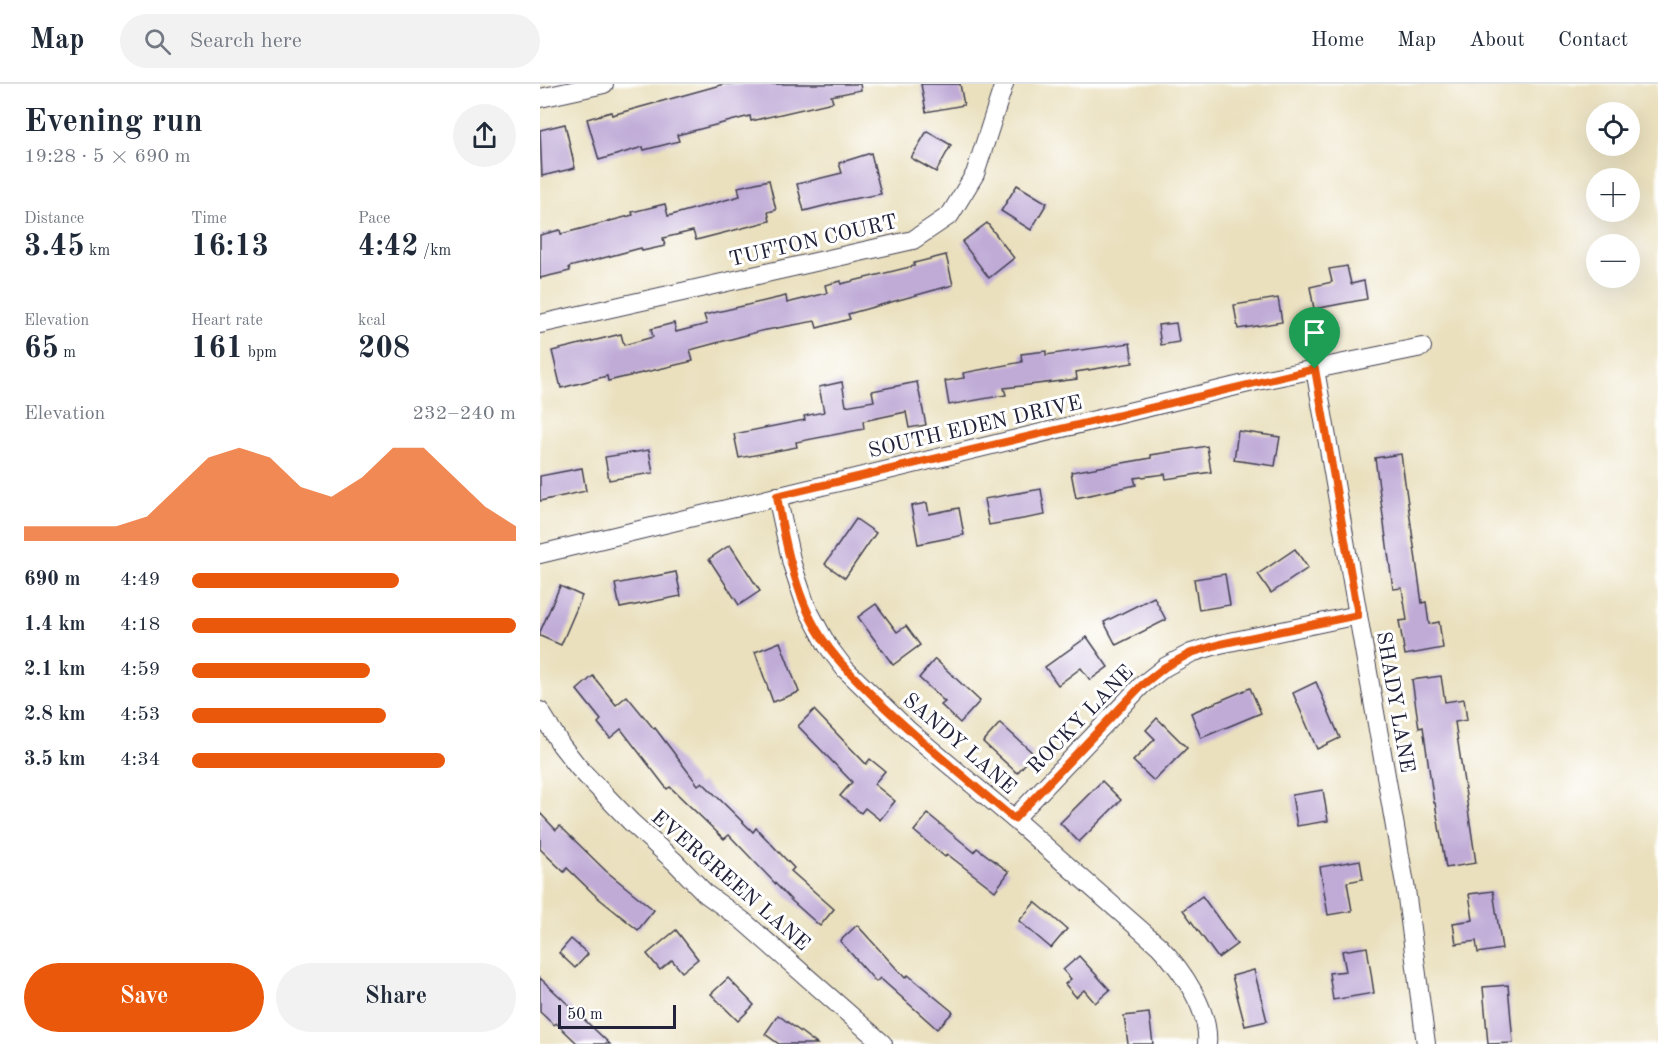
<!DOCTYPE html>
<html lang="en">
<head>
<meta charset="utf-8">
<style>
	:root { --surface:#fff; --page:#f2f2f3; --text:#1f2937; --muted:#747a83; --line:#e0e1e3; --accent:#ea580c }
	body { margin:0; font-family:"Old Standard TT",serif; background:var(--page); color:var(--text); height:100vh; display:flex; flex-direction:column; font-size:22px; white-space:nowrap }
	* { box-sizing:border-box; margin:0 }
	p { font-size:20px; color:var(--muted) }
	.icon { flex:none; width:33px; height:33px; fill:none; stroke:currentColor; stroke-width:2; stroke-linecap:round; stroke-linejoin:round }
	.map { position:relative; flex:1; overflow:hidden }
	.drawer { display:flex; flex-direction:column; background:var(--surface); width:540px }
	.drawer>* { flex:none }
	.fabs { position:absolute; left:1046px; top:18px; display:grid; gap:12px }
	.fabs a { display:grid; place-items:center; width:54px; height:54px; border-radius:50%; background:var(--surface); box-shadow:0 6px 24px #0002; font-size:30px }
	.scale { position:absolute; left:18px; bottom:15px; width:118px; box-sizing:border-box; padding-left:6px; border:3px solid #22223b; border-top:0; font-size:16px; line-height:21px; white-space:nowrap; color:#22223b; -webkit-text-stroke:4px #fff; paint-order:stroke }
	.pin { position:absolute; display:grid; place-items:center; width:51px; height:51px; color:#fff; margin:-62px -26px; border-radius:50% 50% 50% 0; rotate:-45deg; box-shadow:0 0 6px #0007 }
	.pin .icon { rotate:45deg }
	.round { display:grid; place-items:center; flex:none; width:63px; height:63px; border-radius:32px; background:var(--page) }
	.overview { display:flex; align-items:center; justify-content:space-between; height:102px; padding:0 24px }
	h1 { font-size:33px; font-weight:800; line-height:45px }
	.stats { display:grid; grid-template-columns:repeat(3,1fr); gap:9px; height:102px; padding:6px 24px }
	.stats div { display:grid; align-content:center }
	.stats b { font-size:30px; font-weight:800 }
	.stats small { font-size:16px; font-weight:400 }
	.stats p { font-size:16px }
	.chart { height:168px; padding:12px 24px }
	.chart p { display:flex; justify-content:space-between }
	.chart svg { width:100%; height:108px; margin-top:6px; fill:var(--accent); opacity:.7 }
	.primary-button { display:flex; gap:12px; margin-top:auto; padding:12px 24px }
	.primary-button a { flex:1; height:69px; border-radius:36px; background:var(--accent); color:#fff; font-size:24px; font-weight:800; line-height:69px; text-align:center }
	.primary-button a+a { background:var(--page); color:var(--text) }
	ul { padding:0 24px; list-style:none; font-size:20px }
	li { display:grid; grid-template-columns:96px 72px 1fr; align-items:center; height:45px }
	li i { height:15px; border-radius:8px; background:var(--accent) }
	header { display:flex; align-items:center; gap:36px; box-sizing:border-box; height:84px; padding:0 30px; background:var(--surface); border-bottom:2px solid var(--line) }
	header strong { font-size:28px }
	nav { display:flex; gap:33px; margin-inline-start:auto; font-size:21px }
	.search { width:420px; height:54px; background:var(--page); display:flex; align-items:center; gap:15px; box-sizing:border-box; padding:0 21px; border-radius:33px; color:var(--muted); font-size:22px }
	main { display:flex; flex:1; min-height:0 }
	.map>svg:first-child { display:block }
	.building { fill:#c0abd7 }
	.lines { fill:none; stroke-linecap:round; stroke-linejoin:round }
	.minor-casing { stroke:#403e4f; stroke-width:20 }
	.minor { stroke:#fff; stroke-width:18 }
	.route-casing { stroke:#fff; stroke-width:12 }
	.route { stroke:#ea580c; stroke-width:8 }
	.labels { text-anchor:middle; stroke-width:6; stroke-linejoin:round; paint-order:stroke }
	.street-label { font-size:21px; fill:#22223b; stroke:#fff }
</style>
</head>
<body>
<header>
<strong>Map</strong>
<div class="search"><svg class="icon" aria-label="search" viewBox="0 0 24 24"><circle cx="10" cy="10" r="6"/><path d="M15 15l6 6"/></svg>Search here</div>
<nav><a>Home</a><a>Map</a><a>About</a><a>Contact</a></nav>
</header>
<main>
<section class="drawer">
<div class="overview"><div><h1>Evening run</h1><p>19:28 · 5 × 690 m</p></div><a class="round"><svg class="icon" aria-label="share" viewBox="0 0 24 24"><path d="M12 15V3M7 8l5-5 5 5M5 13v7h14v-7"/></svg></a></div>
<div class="stats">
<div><p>Distance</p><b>3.45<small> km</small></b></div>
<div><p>Time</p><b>16:13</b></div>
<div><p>Pace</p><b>4:42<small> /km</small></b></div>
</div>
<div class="stats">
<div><p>Elevation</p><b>65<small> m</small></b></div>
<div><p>Heart rate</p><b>161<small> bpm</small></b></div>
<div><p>kcal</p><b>208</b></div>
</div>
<div class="chart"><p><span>Elevation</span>232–240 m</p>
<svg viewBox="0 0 160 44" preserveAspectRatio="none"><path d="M0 44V38L10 38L20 38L30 38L40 34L50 22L60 10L70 6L80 10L90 22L100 26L110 18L120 6L130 6L140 18L150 30L160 38V44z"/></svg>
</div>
<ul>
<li><b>690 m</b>4:49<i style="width:64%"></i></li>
<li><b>1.4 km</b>4:18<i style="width:100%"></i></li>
<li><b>2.1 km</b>4:59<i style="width:55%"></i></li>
<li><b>2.8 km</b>4:53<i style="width:60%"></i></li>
<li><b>3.5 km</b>4:34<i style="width:78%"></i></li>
</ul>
<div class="primary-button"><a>Save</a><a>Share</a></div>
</section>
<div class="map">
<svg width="1118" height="960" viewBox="0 0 1118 960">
	<rect width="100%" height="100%" fill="#fff"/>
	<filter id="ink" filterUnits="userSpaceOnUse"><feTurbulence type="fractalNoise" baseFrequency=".0167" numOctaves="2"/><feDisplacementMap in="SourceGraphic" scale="12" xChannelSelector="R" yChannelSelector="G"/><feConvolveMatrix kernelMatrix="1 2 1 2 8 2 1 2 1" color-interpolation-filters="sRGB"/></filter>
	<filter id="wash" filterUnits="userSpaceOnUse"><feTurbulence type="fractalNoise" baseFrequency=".008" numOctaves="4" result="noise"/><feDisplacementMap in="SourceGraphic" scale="24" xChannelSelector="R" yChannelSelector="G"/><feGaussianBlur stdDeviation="1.35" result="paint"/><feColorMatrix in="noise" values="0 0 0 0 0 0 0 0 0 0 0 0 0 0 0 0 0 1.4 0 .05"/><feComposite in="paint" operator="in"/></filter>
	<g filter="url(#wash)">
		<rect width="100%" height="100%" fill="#eae0be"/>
		<g id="blocks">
			<g class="building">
				<path d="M184 0H320L321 6 291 12 293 18 211 37 210 32 137 51 139 57 104 66 103 63 59 76 47 35 71 28 72 31Z"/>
				<path d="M381 0H420L424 21 386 28Z"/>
				<path d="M25 40 35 84 2 92 0 46Z"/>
				<path d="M387 47 411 61 396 88 371 74Z"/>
				<path d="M331 69 341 110 307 116 264 127 257 100 302 89 299 79Z"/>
				<path d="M229 96 236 126 228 128 230 137 156 156 153 147 123 154 125 162 102 167 101 164 29 183 30 187 0 194V151L20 146 21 150 93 131 92 128 125 120 128 132 200 112 198 103Z"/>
				<path d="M477 101 507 119 491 146 461 127Z"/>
				<path d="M447 139 474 174 449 194 422 158Z"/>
				<path d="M406 171 413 201 308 230 310 235 277 244 275 237 221 247 150 266 153 277 68 297 67 292 21 304 12 267 81 250 84 261 113 253 111 245 134 239 136 248 167 240 164 231 246 212 247 219 287 209 285 201 301 197V200L374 182V179Z"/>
				<path d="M807 182 811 200 824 197 827 215 774 225 770 203 792 198 789 185Z"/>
				<path d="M738 214 742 238 698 245 694 221Z"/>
				<path d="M636 239 639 258 621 261 618 241Z"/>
				<path d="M590 259 593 279 536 288 537 295 464 304 466 311 409 321 405 297 424 294 423 289 482 278 481 270 506 267V271Z"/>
				<path d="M302 298 306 322 334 317 332 307 377 298 386 341 369 344 366 328 323 337 324 345 256 358 257 363 199 374 194 350 265 336 264 332 284 328 279 303Z"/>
				<path d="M698 347 740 353 735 382 694 376Z"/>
				<path d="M667 362 671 388 626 395 625 390 594 394 596 401 536 414 531 388 611 374V371Z"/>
				<path d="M109 366 113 389 69 396 65 373Z"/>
				<path d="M861 370 882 519 886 518 889 540 899 538 903 564 865 571 859 537 867 536 862 504 853 505 835 374Z"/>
				<path d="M42 384 46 407 0 417V392Z"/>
				<path d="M501 405 505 431 449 441 444 415Z"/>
				<path d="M387 419 389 430 419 424 424 451 378 460 371 422Z"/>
				<path d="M316 435 336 449 305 494 285 480Z"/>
				<path d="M190 461 220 507 199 521 169 475Z"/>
				<path d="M755 465 768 484 731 509 718 490Z"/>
				<path d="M136 488 141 512 80 524 75 500Z"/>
				<path d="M685 490 690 521 659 526 654 495Z"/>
				<path d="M20 502 42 512 21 561 0 552V548Z"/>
				<path d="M614 513 626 536 576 561 564 538Z"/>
				<path d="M336 520 357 548 366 542 380 561 353 581 318 533Z"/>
				<path d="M547 553 568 583 550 596 541 584 518 601 505 583Z"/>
				<path d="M240 558 259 608 233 618 215 568Z"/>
				<path d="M395 575 440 617 420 639 401 621 405 618 379 594Z"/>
				<path d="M53 592 76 621 87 612 114 645 115 644 158 701 162 698 213 748 216 744 254 784 251 787 294 825 280 842 252 817 189 751 184 755 130 703 127 705 81 645 70 654 58 639 61 636 37 606Z"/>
				<path d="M901 592 905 618 924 615 927 636 915 638 936 779 906 784 895 719H894L883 643 879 644 872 596Z"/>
				<path d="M776 598 800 654 777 665 753 609Z"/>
				<path d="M710 604 721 629 661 654 651 629Z"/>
				<path d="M274 626 326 680 330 675 345 687 334 700 355 717 340 736 325 724 321 729 300 712 312 698 258 642Z"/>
				<path d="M617 634 647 664 614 697 593 677 615 655 606 646Z"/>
				<path d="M460 639 494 670 477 689 443 658Z"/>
				<path d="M562 697 581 716 539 758 520 739Z"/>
				<path d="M783 706 788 737 757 742 752 711Z"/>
				<path d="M0 729 16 746 20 742 66 787 114 826 98 846 57 813 27 784 24 788 0 765Z"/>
				<path d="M388 730 434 768 437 764 469 788 455 807 407 770 405 773 374 747Z"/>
				<path d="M820 776 823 795 807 798 812 827 788 831 780 783Z"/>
				<path d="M953 807 962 865 938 869 936 857 916 860 913 839 933 836 929 810Z"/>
				<path d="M662 812 697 860 678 874 643 826Z"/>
				<path d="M495 818 527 845 511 864 479 837Z"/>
				<path d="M317 841 365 894 368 891 413 928 397 945 340 894 336 898 300 857Z"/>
				<path d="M136 846 158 875 142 888 132 876 120 886 107 870Z"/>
				<path d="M31 855 48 870 35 884 19 869Z"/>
				<path d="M827 863 834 909 793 916 789 889 806 887 802 867Z"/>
				<path d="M539 872 570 906 555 919 544 906 536 913 525 900 531 895 523 886Z"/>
				<path d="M714 886 727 937 705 942 692 892Z"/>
				<path d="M0 894 51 942 70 960H38L16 939 14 941 0 928Z"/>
				<path d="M188 894 214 921 198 937 171 910Z"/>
				<path d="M968 901 973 959 948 960 943 903Z"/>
				<path d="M609 929 613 960H588L584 932Z"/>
				<path d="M238 931 277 960H239L225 950Z"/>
			</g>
		</g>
	</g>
	<g filter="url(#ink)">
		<use href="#blocks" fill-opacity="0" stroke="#403e4f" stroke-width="1.5"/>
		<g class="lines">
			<defs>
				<g id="minor">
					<path d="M0 14 64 0"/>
					<path d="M0 240 373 156 410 131 435 90 464 0"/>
					<path d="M775 285 866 806 886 960"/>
					<path d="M237 412 252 480 266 522 287 561 305 585 369 647 474 735 619 862C642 886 670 926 667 960"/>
					<path d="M0 470 717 297 882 263"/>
					<path d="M0 627 21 661 39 684 91 738 135 778 166 810 202 836 343 960"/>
					<path d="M474 735 601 602 625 583 651 569 680 560 818 531"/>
				</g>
			</defs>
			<use href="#minor" class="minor-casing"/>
			<use href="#minor" class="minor"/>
		</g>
	</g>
	<g class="lines" filter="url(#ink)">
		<defs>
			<path id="route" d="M775 285 818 531 680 560 651 569 625 583 601 602 474 735C429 697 383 660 340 619 314 593 288 569 271 535 253 498 244 453 237 412Z"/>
		</defs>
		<use href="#route" class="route-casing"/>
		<use href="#route" class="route"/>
	</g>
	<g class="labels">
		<g class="street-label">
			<text transform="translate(273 156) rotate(-13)" y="7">TUFTON COURT</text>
			<text transform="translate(435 342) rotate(-13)" y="7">SOUTH EDEN DRIVE</text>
			<text transform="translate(856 618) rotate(80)" y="7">SHADY LANE</text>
			<text transform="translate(540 635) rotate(-46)" y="7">ROCKY LANE</text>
			<text transform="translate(420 659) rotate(41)" y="7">SANDY LANE</text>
			<text transform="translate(191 796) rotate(41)" y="7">EVERGREEN LANE</text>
		</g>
	</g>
</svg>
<div class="fabs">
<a><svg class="icon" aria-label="locate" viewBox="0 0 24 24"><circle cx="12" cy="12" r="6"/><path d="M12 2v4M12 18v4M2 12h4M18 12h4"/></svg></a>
<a>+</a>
<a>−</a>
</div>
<div class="scale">50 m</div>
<div class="pin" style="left:775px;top:285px;background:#1e9e55"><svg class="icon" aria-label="arrive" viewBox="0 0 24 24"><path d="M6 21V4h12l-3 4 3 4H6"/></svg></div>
</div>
</main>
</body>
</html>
